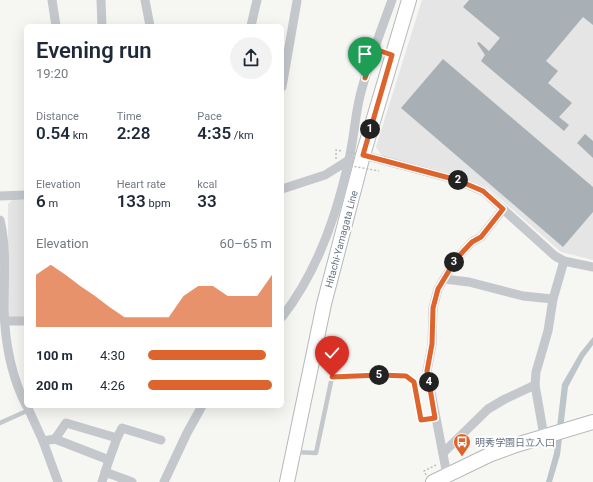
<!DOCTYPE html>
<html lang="en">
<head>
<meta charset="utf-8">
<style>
	:root { --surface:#fff; --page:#f2f2f3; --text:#1f2937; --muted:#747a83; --accent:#dd642c }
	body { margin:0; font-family:Roboto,"Noto Sans JP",sans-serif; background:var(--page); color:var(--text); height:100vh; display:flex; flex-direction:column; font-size:15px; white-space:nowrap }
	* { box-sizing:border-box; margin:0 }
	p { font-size:13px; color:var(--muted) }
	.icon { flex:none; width:22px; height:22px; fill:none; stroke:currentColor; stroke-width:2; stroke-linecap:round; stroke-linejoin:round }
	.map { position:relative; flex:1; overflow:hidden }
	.side { position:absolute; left:24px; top:24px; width:260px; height:384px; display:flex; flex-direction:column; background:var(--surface); border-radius:6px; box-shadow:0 4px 16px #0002 }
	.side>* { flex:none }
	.pin { position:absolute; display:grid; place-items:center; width:34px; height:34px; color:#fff; margin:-41px -17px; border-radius:50% 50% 50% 0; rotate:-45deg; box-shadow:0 0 4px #0007 }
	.pin .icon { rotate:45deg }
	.km { position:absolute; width:20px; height:20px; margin:-10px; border-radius:50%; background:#222; color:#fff; font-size:11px; line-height:20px; text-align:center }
	.round { display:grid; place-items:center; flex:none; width:42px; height:42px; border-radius:21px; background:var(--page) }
	.overview { display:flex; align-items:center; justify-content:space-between; height:68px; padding:0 12px }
	h1 { font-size:22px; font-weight:600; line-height:30px }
	.figures { display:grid; grid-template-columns:repeat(3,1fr); gap:6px; height:68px; padding:4px 12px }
	.figures div { display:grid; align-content:center }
	.figures b { font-size:17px; font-weight:600 }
	.figures small { font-size:11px; font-weight:400 }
	.figures p { font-size:11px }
	.chart { height:112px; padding:8px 12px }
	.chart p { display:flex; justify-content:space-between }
	.chart svg { width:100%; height:72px; margin-top:4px; fill:var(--accent); opacity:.7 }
	ul { padding:0 12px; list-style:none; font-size:13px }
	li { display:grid; grid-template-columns:64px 48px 1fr; align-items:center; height:30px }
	li i { height:10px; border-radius:5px; background:var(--accent) }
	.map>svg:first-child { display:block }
	.built { fill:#e4e5e4 }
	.water { fill:#bbc5ca }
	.building { fill:#a9b0b5 }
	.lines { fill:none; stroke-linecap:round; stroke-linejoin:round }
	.primary-casing { stroke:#b5b9bd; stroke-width:16 }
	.trunk-casing { stroke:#b5b8bb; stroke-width:16 }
	.path { stroke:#bcbec0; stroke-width:1.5; stroke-dasharray:2 2; stroke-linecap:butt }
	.service { stroke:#c4c7cb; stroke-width:4.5 }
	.minor { stroke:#c4c7cb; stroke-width:9 }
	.primary { stroke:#fff; stroke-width:14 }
	.trunk { stroke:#fff; stroke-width:14 }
	.path-bridge { stroke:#bcbec0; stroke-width:1.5; stroke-dasharray:2 2; stroke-linecap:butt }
	.route-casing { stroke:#fff; stroke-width:8 }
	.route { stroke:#dd642c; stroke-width:5 }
	.labels { text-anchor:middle; stroke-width:4; stroke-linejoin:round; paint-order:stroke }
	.street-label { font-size:10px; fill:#667483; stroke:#fff }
	.poi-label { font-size:10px; fill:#667483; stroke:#fff; text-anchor:start }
</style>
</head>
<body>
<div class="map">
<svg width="593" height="482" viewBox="0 0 593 482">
	<rect width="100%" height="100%" fill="#f6f6f3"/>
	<g class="built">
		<path d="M422 0H593V260L561 252 487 187 455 174 382 156 376 147Z"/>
		<path d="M12 200H26V319L8 317V204Z"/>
	</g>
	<path class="water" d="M593 337V345L584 357 568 387 560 455 552 482H546L554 453 562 384 580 353Z"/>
	<g class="building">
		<path d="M469 0H593V25L583 17 546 61 558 71 548 83 572 103 559 117 569 125 564 131 481 61 485 55 477 43 479 42 489 51 500 38 463 7Z"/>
		<path d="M443 59 593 187V212L563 247 401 108Z"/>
		<path d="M585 134 593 141V158L577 143Z"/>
	</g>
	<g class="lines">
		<defs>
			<path id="primary" d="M287 482 324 304 363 155 409 0"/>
			<path id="trunk" d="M433 482 489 455 516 445 593 422"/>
		</defs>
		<use href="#primary" class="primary-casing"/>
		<use href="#trunk" class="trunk-casing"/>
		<g class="path">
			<path d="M336 159V150L343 151"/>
			<path d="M426 475 424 471 436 465"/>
		</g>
		<g class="service">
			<path d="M0 423 29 410"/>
			<path d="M295 452 316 453 332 377 380 375 406 376 414 382 421 421 435 418"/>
		</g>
		<g class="minor">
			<path d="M52 0 56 26"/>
			<path d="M101 0 102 26"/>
			<path d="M145 0 150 26"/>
			<path d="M251 26 257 0"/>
			<path d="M282 87 297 1"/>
			<path d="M363 155 457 180 483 191 555 256 564 261 593 267"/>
			<path d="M282 189 325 175 349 160"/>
			<path d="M0 196 26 195"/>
			<path d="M0 220C7 249 4 279 4 309 5 342 11 376 26 405"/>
			<path d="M444 279 469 282 523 296 553 299"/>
			<path d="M282 317C318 271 337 215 349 159 354 138 355 116 360 96 368 63 381 31 392 0"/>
			<path d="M5 321H26"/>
			<path d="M27 406 43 441 58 482"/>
			<path d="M544 436 535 385 536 372 548 331 553 299 564 261"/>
			<path d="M117 438 122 428 161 440"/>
			<path d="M55 439 66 423 117 438 109 460"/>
			<path d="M43 441 55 439 109 460 102 482"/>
			<path d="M443 453 488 409 505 399 535 385"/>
			<path d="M105 472 132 482"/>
			<path d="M447 475 427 371 432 345 433 308 438 289 456 259 472 242 481 237 503 209"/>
			<path d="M164 482 187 433 202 406"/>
		</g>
		<use href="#primary" class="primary"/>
		<use href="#trunk" class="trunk"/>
		<path class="path-bridge" d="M347 152 355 153 352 166 379 171"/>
	</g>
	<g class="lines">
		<defs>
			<path id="route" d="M332 377 380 375 406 376 414 382 421 420 435 418 427 371 432 344 433 308 438 289 456 259 472 242 481 237 503 209 483 191 457 180 363 155 392 55 375 49 365 78"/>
		</defs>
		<use href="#route" class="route-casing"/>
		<use href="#route" class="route"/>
	</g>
	<defs>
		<symbol id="bus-pin" viewBox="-11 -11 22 30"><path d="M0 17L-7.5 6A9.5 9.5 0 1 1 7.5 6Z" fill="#dd642c" stroke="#fff"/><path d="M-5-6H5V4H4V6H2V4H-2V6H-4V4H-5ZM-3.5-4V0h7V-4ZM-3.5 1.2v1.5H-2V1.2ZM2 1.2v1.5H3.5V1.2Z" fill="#fff"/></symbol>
	</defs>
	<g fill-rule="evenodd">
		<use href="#bus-pin" x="452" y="432" width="20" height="27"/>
	</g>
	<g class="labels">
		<g class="street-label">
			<text transform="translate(341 239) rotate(-75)" y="4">Hitachi-Yamagata Line</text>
		</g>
		<g class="poi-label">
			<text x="475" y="446">明秀学園日立入口</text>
		</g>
	</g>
</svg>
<div class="pin" style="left:365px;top:78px;background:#1e9e55"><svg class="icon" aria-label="arrive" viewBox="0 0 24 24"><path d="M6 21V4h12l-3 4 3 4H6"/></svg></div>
<div class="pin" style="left:332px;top:377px;background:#d93025"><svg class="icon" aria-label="check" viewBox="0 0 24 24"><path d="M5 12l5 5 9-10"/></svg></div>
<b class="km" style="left:370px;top:129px">1</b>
<b class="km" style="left:458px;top:180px">2</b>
<b class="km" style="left:454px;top:262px">3</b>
<b class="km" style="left:429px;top:382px">4</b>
<b class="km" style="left:379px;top:375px">5</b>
<section class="side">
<div class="overview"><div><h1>Evening run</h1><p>19:20</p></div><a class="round"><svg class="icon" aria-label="share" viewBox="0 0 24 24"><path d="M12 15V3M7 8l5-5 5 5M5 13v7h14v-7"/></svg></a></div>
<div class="figures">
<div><p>Distance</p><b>0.54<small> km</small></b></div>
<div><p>Time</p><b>2:28</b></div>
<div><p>Pace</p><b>4:35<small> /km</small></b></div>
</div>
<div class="figures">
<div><p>Elevation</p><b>6<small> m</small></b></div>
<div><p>Heart rate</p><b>133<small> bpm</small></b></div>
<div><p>kcal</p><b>33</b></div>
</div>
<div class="chart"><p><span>Elevation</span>60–65 m</p>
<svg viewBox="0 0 160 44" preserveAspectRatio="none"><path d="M0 44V12L10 6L20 12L30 19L40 25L50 32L60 38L70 38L80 38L90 38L100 25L110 19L120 19L130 25L140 25L150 25L160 12V44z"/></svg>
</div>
<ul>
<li><b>100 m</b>4:30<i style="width:95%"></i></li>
<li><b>200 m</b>4:26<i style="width:100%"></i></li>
</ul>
</section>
</div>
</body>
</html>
